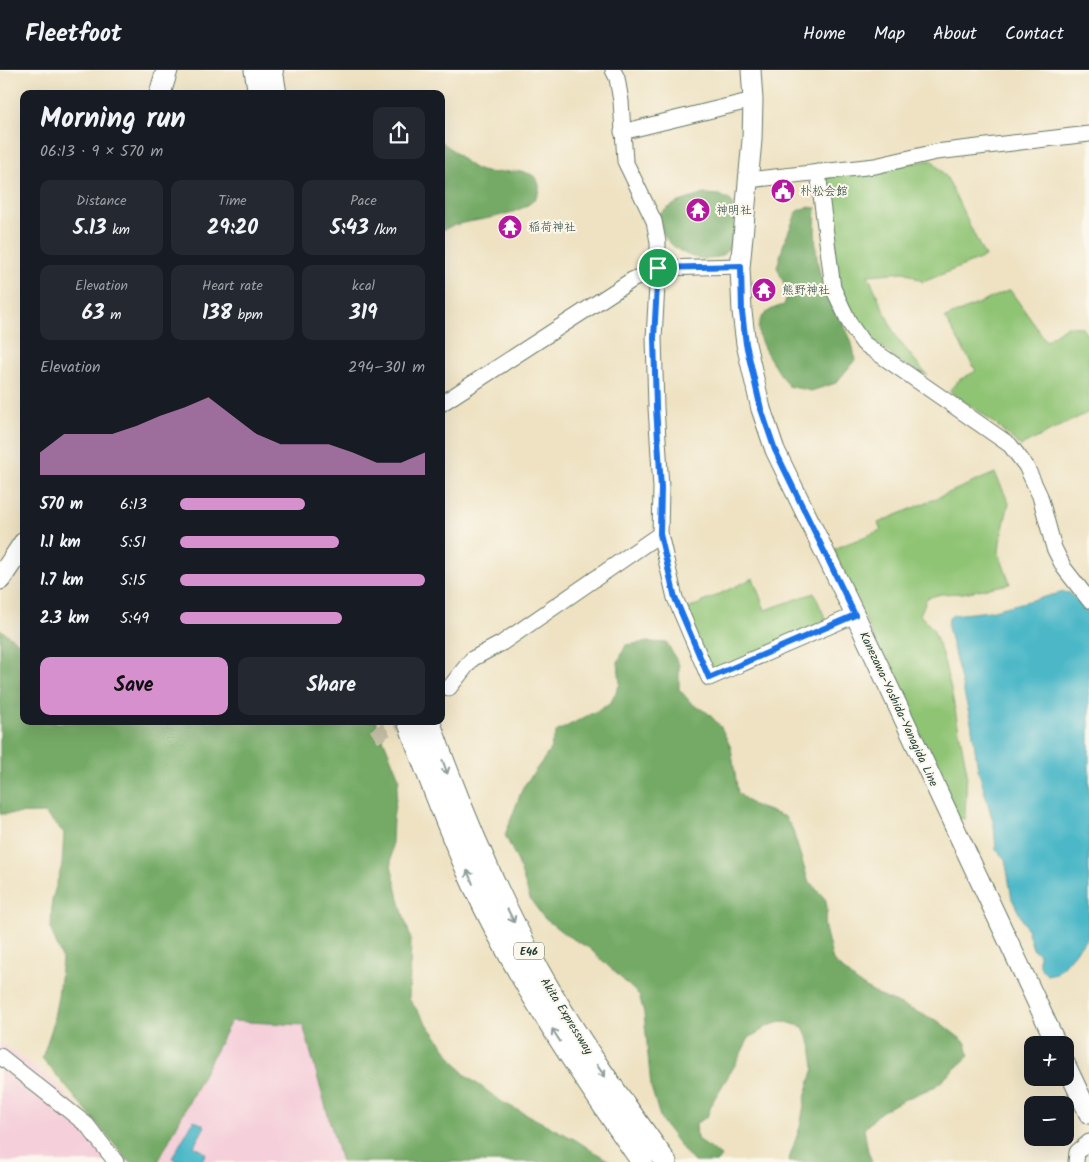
<!DOCTYPE html>
<html lang="en">
<head>
<meta charset="utf-8">
<style>
	:root { --surface:#171b24; --page:#242831; --text:#f1f3f6; --muted:#9ea1a6; --line:#363941; --accent:#d690ce }
	body { margin:0; font-family:Kalam,"Klee One",sans-serif; background:var(--page); color:var(--text); height:100vh; display:flex; flex-direction:column; font-size:19px; white-space:nowrap }
	* { box-sizing:border-box; margin:0 }
	p { font-size:16px; color:var(--muted) }
	.icon { flex:none; width:28px; height:28px; fill:none; stroke:currentColor; stroke-width:2; stroke-linecap:round; stroke-linejoin:round }
	.map { position:relative; flex:1; overflow:hidden }
	.panel { position:absolute; left:20px; top:20px; width:425px; height:635px; display:flex; flex-direction:column; background:var(--surface); border-radius:10px; box-shadow:0 5px 20px #0002 }
	.panel>* { flex:none }
	.fabs { position:absolute; left:1024px; top:966px; display:grid; gap:10px }
	.fabs a { display:grid; place-items:center; width:50px; height:50px; border-radius:10px; background:var(--surface); box-shadow:0 5px 20px #0002; font-size:25px }
	.pin { position:absolute; display:grid; place-items:center; width:42px; height:42px; color:#fff; margin:-21px; border:2px solid #fff; border-radius:50%; box-shadow:0 1px 5px #0007 }
	.round { display:grid; place-items:center; flex:none; width:52px; height:52px; border-radius:10px; background:var(--page) }
	.overview { display:flex; align-items:center; justify-content:space-between; height:85px; padding:0 20px }
	h1 { font-size:28px; font-weight:800; line-height:38px }
	.metrics { display:grid; grid-template-columns:repeat(3,1fr); gap:8px; height:85px; padding:5px 20px }
	.metrics div { display:grid; align-content:center; border-radius:10px; background:var(--page); text-align:center }
	.metrics b { font-size:21px; font-weight:800 }
	.metrics small { font-size:14px; font-weight:400 }
	.metrics p { font-size:14px }
	.chart { height:140px; padding:10px 20px }
	.chart p { display:flex; justify-content:space-between }
	.chart svg { width:100%; height:90px; margin-top:5px; fill:var(--accent); opacity:.7 }
	.button { display:flex; gap:10px; margin-top:auto; padding:10px 20px }
	.button a { flex:1; height:58px; border-radius:10px; background:var(--accent); color:#111; font-size:20px; font-weight:800; line-height:58px; text-align:center }
	.button a+a { background:var(--page); color:var(--text) }
	ul { padding:0 20px; list-style:none; font-size:16px }
	li { display:grid; grid-template-columns:80px 60px 1fr; align-items:center; height:38px }
	li i { height:12px; border-radius:6px; background:var(--accent) }
	header { display:flex; align-items:center; gap:30px; box-sizing:border-box; height:70px; padding:0 25px; background:var(--surface); border-bottom:1px solid var(--line) }
	header strong { font-size:24px }
	nav { display:flex; gap:28px; margin-inline-start:auto; font-size:18px }
	.map>svg:first-child { display:block }
	.built { fill:#f5cfda }
	.green { fill:#90c475; stroke:#588054 }
	.forest { fill:#74aa66; stroke:#4a744d }
	.water { fill:#4bb7c7; stroke:#357a7e }
	.lines { fill:none; stroke-linecap:round; stroke-linejoin:round }
	.minor-tunnel { stroke:#c5c1a6; stroke-width:15; stroke-dasharray:15 8; stroke-linecap:butt }
	.minor-casing { stroke:#677766; stroke-width:17 }
	.major-casing { stroke:#677766; stroke-width:21 }
	.highway-casing { stroke:#677766; stroke-width:23 }
	.minor { stroke:#fff; stroke-width:15 }
	.major { stroke:#fff; stroke-width:19 }
	.highway { stroke:#fff; stroke-width:21 }
	.oneway { stroke:#8f9e9a }
	.route-casing { stroke:#fff; stroke-width:10 }
	.route { stroke:#1a73e8; stroke-width:6 }
	.labels { text-anchor:middle; stroke-width:4; stroke-linejoin:round; paint-order:stroke }
	.shield { fill:#fbf7ec; stroke:#61756b; stroke-width:1 }
	.shield-label { font-size:11px; font-weight:bold; fill:#1f3d34 }
	.poi-label { font-size:12px; fill:#1f3d34; stroke:#fbf7ec; text-anchor:start }
	.street-label { font-size:12px; fill:#1f3d34; stroke:#fbf7ec }
</style>
</head>
<body>
<header>
<strong>Fleetfoot</strong>
<nav><a>Home</a><a>Map</a><a>About</a><a>Contact</a></nav>
</header>
<div class="map">
<svg width="1089" height="1092" viewBox="0 0 1089 1092">
	<rect width="100%" height="100%" fill="#fbf7ec"/>
	<filter id="ink" filterUnits="userSpaceOnUse"><feTurbulence type="fractalNoise" baseFrequency=".02" numOctaves="2"/><feDisplacementMap in="SourceGraphic" scale="10" xChannelSelector="R" yChannelSelector="G"/><feConvolveMatrix kernelMatrix="1 2 1 2 8 2 1 2 1" color-interpolation-filters="sRGB"/></filter>
	<filter id="wash" filterUnits="userSpaceOnUse"><feTurbulence type="fractalNoise" baseFrequency=".0096" numOctaves="4" result="noise"/><feDisplacementMap in="SourceGraphic" scale="20" xChannelSelector="R" yChannelSelector="G"/><feGaussianBlur stdDeviation="1.12" result="paint"/><feColorMatrix in="noise" values="0 0 0 0 0 0 0 0 0 0 0 0 0 0 0 0 0 1.4 0 .05"/><feComposite in="paint" operator="in"/></filter>
	<g filter="url(#wash)">
		<rect width="100%" height="100%" fill="#eee2c2"/>
		<g class="built">
			<path d="M231 951 303 955 341 1092H156H159Z"/>
			<path d="M0 973 49 1007 129 1092H0Z"/>
		</g>
		<g class="green">
			<path d="M932 90 947 108 985 187 923 212 905 202 868 205 896 267 927 305 897 290 861 259 840 217 823 108Z"/>
			<path d="M1010 220 1046 271 1067 256 1081 257 1089 267V342L1021 376 983 344 949 321 959 310 976 301 945 248Z"/>
			<path d="M995 403 1009 433 1000 472 999 483 1010 514 963 523 941 524 927 528 920 545 933 559 943 587 951 619 967 702 965 749 957 748 849 515 834 479 881 460 878 453Z"/>
			<path d="M753 508 765 540 814 523 827 552 711 603 686 540Z"/>
		</g>
		<g class="forest">
			<path d="M441 72C456 80 465 96 481 101 497 106 515 97 530 104 535 106 538 110 539 115 543 145 475 149 455 155 451 156 446 159 441 160Z"/>
			<path d="M704 124 720 125 731 131C734 143 738 165 731 176 715 201 678 186 665 167 661 161 660 151 658 145L676 133Z"/>
			<path d="M807 137 816 138C814 166 815 196 826 223 836 247 853 261 855 290L836 313 811 321 788 316C771 288 733 248 784 235L788 223 777 197 784 173 797 141Z"/>
			<path d="M0 559 24 577V651L94 654 105 651H376L399 708 393 749 391 795 401 837 411 869 409 929 464 1004 502 1032 574 1069 611 1092H341L303 955 231 951 158 1092H129L42 988 52 958 58 926 62 889 51 860 52 830 62 795 64 763 44 743 0 744Z"/>
			<path d="M648 572 667 573 679 595V619L692 634 708 643 721 657 731 678 738 723 753 735 785 747 792 758 808 810 826 830 827 843 824 854 833 891 857 912 876 924 938 951 966 973 969 986 936 1016 901 1031 881 1042 864 1059 868 1081 872 1092H788L800 1057 806 1024 814 998 811 974 803 957 783 951 768 956 749 968 735 995 713 1031 707 1047 696 1053 697 1069 721 1086 717 1092H694L685 1082 661 1050 651 1017 644 943 639 925 589 878 566 865 544 848 530 829 518 792 505 765 523 717 549 682 556 662 610 634 620 614 618 592 626 575Z"/>
		</g>
		<g class="water">
			<path d="M1064 522 1070 523 1089 542V866L1057 903 1047 905C1040 899 1038 893 1039 884L1033 879 1027 859 1012 829 1005 789 996 780 994 755 978 699 971 652 948 557 949 548 953 545 990 541Z"/>
			<path d="M194 1050 205 1056 194 1076 206 1083 201 1092H180L172 1088Z"/>
		</g>
	</g>
	<g filter="url(#ink)">
		<g class="lines">
			<path class="minor-tunnel" d="M374 667 398 651"/>
			<defs>
				<g id="minor">
					<path d="M613 0 617 8 621 31 625 91 654 151 658 172V198L654 268 656 337 661 418 660 464 675 528 709 608 855 545"/>
					<path d="M622 62 753 30"/>
					<path d="M818 102 833 218 850 254 863 273 1010 375 1026 396 1040 426 1054 478 1064 498 1089 530"/>
					<path d="M748 110 875 96 936 82 1089 64"/>
					<path d="M441 334 632 210 658 198 741 196"/>
					<path d="M449 618 472 589 502 573 660 464"/>
					<path d="M0 986 87 1055 116 1092"/>
					<path d="M1076 1092 1077 1082 1089 1072"/>
				</g>
				<g id="major">
					<path d="M751 0 753 30 752 70 740 198 742 242 746 274 761 339 775 380 855 545 1057 975"/>
					<path d="M1065 993 1089 1044"/>
				</g>
				<g id="highway">
					<path d="M255 0 259 24"/>
					<path d="M272 0 276 24"/>
					<path d="M160 24 167 0"/>
					<path d="M0 509 24 473"/>
					<path d="M408 651C428 706 449 761 473 814 519 913 580 1003 642 1092"/>
					<path d="M429 651C460 738 496 823 540 903 577 969 622 1031 666 1092"/>
				</g>
			</defs>
			<use href="#minor" class="minor-casing"/>
			<use href="#major" class="major-casing"/>
			<use href="#highway" class="highway-casing"/>
			<use href="#minor" class="minor"/>
			<use href="#major" class="major"/>
			<use href="#highway" class="highway"/>
		</g>
		<defs><path id="oneway-shaft" d="M-6 0H5M1.5-3L5.5 0L1.5 3" fill="none" stroke-width="1.6" stroke-linecap="round" stroke-linejoin="round" transform="scale(1.25)"/></defs>
		<g class="oneway">
			<use href="#oneway-shaft" transform="translate(445 697) rotate(70)"/>
			<use href="#oneway-shaft" transform="translate(470 807) rotate(-113)"/>
			<use href="#oneway-shaft" transform="translate(511 846) rotate(63)"/>
			<use href="#oneway-shaft" transform="translate(556 965) rotate(-122)"/>
			<use href="#oneway-shaft" transform="translate(601 1001) rotate(55)"/>
		</g>
	</g>
	<g class="lines" filter="url(#ink)">
		<defs>
			<path id="route" d="M741 196 742 242 746 274 761 339 775 380 855 545 709 608 675 528 660 464 661 418 656 337 654 268 658 198Z"/>
		</defs>
		<use href="#route" class="route-casing"/>
		<use href="#route" class="route"/>
	</g>
	<defs>
		<symbol id="civic-disc" viewBox="-11 -11 22 22"><circle r="9.5" fill="#b5179e" stroke="#fbf7ec"/><path d="M-.6-6.5H3V-4.5H.6V-3L4-1V1h2V6H-6V1h2V-1L-.6-3ZM-1.2 2.5V6h2.4V2.5Z" fill="#fff"/></symbol>
		<symbol id="temple-disc" viewBox="-11 -11 22 22"><circle r="9.5" fill="#b5179e" stroke="#fbf7ec"/><path d="M0-6L5-2H3V0L6.5 2.5H4V6H1.5V3h-3V6H-4V2.5H-6.5L-3 0V-2H-5Z" fill="#fff"/></symbol>
	</defs>
	<g fill-rule="evenodd">
		<use href="#civic-disc" x="769" y="107" width="28" height="28"/>
		<use href="#temple-disc" x="684" y="126" width="28" height="28"/>
		<use href="#temple-disc" x="496" y="143" width="28" height="28"/>
		<use href="#temple-disc" x="750" y="206" width="28" height="28"/>
	</g>
	<g class="labels">
		<rect class="shield" x="514" y="872.5" width="30" height="17" rx="4"/>
		<g class="shield-label">
			<text x="529" y="885">E46</text>
		</g>
		<g class="poi-label">
			<text x="800" y="125">朴松会館</text>
			<text x="716" y="144">神明社</text>
			<text x="528" y="161">稲荷神社</text>
			<text x="782" y="224">熊野神社</text>
		</g>
		<g class="street-label">
			<text transform="translate(899 639) rotate(65)" y="4">Kanezawa-Yoshida-Yanagida Line</text>
			<text transform="translate(567 946) rotate(58)" y="4">Akita Expressway</text>
		</g>
	</g>
</svg>
<div class="fabs">
<a>+</a>
<a>−</a>
</div>
<div class="pin" style="left:658px;top:198px;background:#1e9e55"><svg class="icon" aria-label="arrive" viewBox="0 0 24 24"><path d="M6 21V4h12l-3 4 3 4H6"/></svg></div>
<section class="panel">
<div class="overview"><div><h1>Morning run</h1><p>06:13 · 9 × 570 m</p></div><a class="round"><svg class="icon" aria-label="share" viewBox="0 0 24 24"><path d="M12 15V3M7 8l5-5 5 5M5 13v7h14v-7"/></svg></a></div>
<div class="metrics">
<div><p>Distance</p><b>5.13<small> km</small></b></div>
<div><p>Time</p><b>29:20</b></div>
<div><p>Pace</p><b>5:43<small> /km</small></b></div>
</div>
<div class="metrics">
<div><p>Elevation</p><b>63<small> m</small></b></div>
<div><p>Heart rate</p><b>138<small> bpm</small></b></div>
<div><p>kcal</p><b>319</b></div>
</div>
<div class="chart"><p><span>Elevation</span>294–301 m</p>
<svg viewBox="0 0 160 44" preserveAspectRatio="none"><path d="M0 44V33L10 24L20 24L30 24L40 20L50 15L60 11L70 6L80 15L90 24L100 29L110 29L120 29L130 33L140 38L150 38L160 33V44z"/></svg>
</div>
<ul>
<li><b>570 m</b>6:13<i style="width:51%"></i></li>
<li><b>1.1 km</b>5:51<i style="width:65%"></i></li>
<li><b>1.7 km</b>5:15<i style="width:100%"></i></li>
<li><b>2.3 km</b>5:49<i style="width:66%"></i></li>
</ul>
<div class="button"><a>Save</a><a>Share</a></div>
</section>
</div>
</body>
</html>
